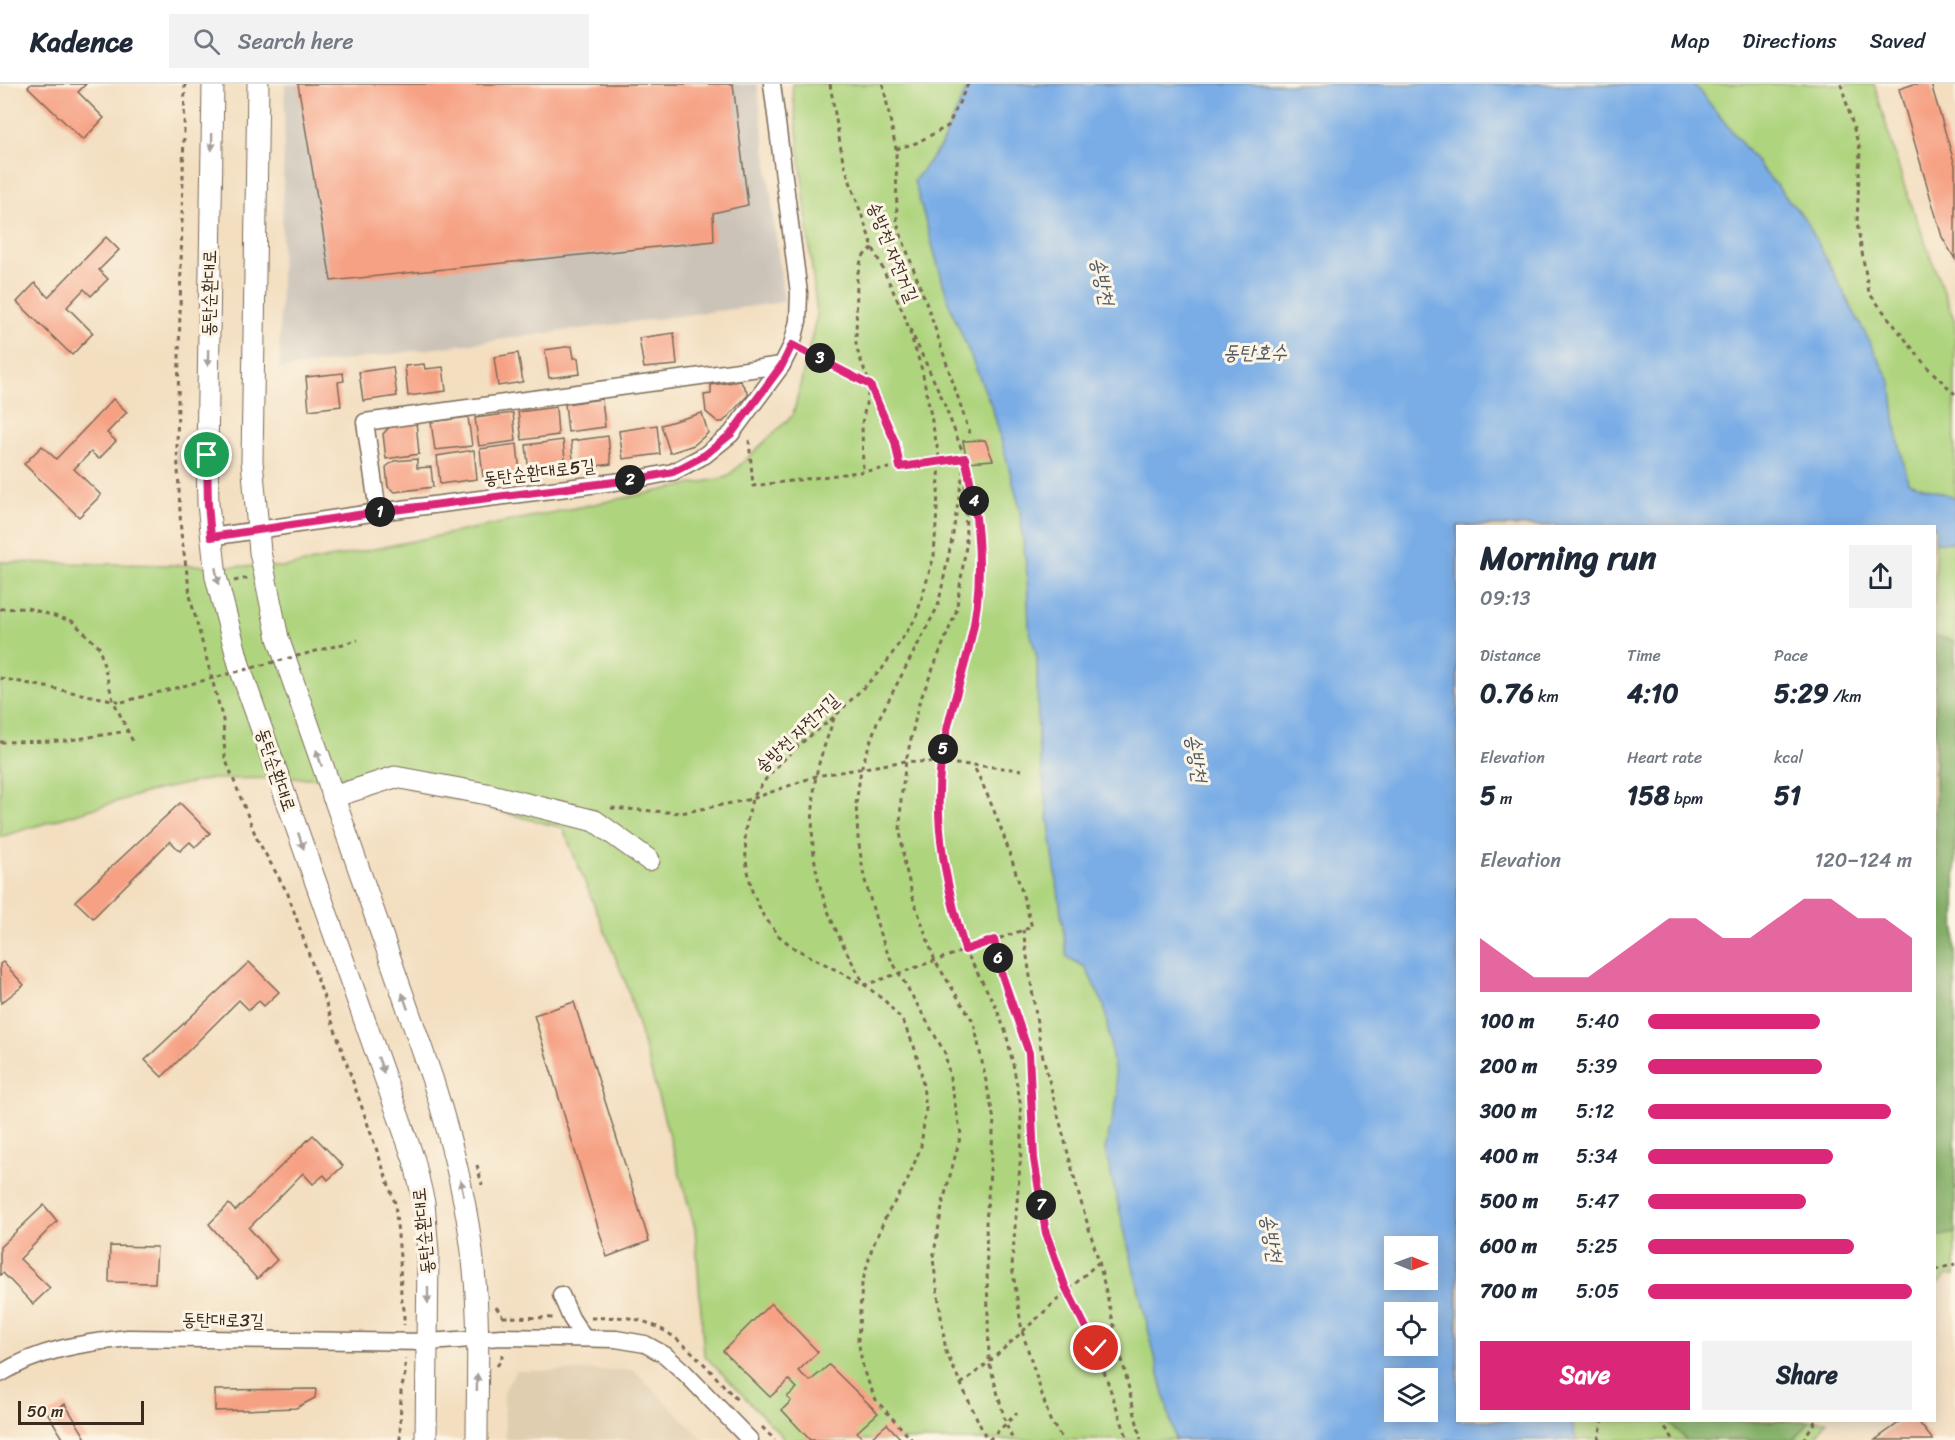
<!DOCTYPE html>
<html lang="en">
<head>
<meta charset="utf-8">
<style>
	:root { --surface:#fff; --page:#f2f2f3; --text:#1f2937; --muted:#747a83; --line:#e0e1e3; --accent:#db2777 }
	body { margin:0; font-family:Sriracha,"Poor Story",sans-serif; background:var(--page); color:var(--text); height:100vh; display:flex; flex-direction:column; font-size:22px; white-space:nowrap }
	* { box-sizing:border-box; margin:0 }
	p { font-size:20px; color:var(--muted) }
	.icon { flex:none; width:33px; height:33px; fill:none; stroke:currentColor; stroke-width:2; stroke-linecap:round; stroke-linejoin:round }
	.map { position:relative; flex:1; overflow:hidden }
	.drawer { position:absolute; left:1456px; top:441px; width:480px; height:897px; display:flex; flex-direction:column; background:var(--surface); border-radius:0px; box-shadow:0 3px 15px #0003 }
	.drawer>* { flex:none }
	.needle { width:39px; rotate:91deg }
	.controls { position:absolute; left:1384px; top:1152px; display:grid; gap:12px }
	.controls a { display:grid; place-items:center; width:54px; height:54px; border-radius:0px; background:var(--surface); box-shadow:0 3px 15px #0003; font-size:30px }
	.scale { position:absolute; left:18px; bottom:15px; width:126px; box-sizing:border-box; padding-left:6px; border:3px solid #3b2a1e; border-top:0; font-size:16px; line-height:21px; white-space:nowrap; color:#3b2a1e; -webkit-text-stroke:4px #fcf5e5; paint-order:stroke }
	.pin { position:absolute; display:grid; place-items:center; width:51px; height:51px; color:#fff; margin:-26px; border:3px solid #fff; border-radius:50%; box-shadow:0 2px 6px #0007 }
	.km { position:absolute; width:30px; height:30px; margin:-15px; border-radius:50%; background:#222; color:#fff; font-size:16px; line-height:30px; text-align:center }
	.round { display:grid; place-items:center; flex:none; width:63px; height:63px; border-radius:0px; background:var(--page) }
	.summary { display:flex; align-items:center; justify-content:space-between; height:102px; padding:0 24px }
	h1 { font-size:33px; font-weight:700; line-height:45px }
	.stats { display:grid; grid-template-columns:repeat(3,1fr); gap:9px; height:102px; padding:6px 24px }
	.stats div { display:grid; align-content:center }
	.stats b { font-size:26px; font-weight:700 }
	.stats small { font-size:16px; font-weight:400 }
	.stats p { font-size:16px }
	.chart { height:168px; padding:12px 24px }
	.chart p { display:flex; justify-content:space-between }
	.chart svg { width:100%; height:108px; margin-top:6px; fill:var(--accent); opacity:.7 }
	.action { display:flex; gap:12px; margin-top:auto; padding:12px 24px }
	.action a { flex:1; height:69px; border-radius:0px; background:var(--accent); color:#fff; font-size:24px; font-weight:700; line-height:69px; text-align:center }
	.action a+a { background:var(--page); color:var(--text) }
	ul { padding:0 24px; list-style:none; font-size:20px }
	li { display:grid; grid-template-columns:96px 72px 1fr; align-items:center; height:45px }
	li i { height:15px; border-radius:8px; background:var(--accent) }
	header { display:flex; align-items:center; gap:36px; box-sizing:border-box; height:84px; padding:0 30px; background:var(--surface); border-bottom:2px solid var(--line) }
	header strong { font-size:28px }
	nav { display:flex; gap:33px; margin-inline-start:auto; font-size:21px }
	.search { width:420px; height:54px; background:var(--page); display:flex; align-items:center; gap:15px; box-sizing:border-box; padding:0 21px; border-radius:0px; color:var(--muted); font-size:22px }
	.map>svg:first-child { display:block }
	.built { fill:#e0ceb1 }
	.industrial { fill:#cbc3b8 }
	.green { fill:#aed47e; stroke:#747f4e; stroke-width:1.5; fill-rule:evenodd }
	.forest { fill:#8ab66d; stroke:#627046; stroke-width:1.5 }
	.water { fill:#7aade6; stroke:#5a6c82; stroke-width:1.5; fill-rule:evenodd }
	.building { fill:#f6a184 }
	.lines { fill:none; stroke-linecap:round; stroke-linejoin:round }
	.minor-casing { stroke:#7b6957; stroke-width:19 }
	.major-casing { stroke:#7b6957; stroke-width:23 }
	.path { stroke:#7b6957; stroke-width:3; stroke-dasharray:4.5 4.5; stroke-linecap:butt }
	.minor { stroke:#fff; stroke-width:16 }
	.major { stroke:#fff; stroke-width:21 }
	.path-bridge { stroke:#7b6957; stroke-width:3; stroke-dasharray:4.5 4.5; stroke-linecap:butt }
	.oneway { fill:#a79f9a }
	.route-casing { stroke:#fff; stroke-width:12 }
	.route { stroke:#db2777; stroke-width:8 }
	.labels { text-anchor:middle; stroke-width:6; stroke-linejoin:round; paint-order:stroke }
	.street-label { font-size:18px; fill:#3b2a1e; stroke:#fcf5e5 }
	.water-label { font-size:20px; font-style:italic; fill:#515864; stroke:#fcf5e5 }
</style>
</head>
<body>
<header>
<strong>Kadence</strong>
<div class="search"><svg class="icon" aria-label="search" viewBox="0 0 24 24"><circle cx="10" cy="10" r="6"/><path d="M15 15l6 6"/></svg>Search here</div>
<nav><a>Map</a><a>Directions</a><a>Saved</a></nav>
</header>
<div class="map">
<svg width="1955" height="1356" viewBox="0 0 1955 1356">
	<rect width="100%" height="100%" fill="#fcf5e5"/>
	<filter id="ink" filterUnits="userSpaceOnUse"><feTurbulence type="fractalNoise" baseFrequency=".0167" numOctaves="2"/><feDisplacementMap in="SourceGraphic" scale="12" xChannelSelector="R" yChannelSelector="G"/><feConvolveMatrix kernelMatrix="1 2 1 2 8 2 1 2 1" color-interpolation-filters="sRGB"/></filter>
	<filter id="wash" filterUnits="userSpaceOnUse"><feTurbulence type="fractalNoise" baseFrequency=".008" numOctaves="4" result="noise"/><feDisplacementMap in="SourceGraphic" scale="24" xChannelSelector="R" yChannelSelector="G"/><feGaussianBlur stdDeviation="1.35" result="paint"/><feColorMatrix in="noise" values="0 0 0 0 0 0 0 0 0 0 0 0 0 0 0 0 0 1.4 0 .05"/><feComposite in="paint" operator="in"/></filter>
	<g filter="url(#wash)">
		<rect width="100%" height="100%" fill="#f3dec0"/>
		<path class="built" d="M634 1286 704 1356H506L503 1308 516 1287Z"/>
		<path class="industrial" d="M285 0H757L784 218 279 285Z"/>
		<path class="green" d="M792 0H1874L1904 101 1955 238V1192L1947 1191 1935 1202V442H1458V1336L1827 1337 1814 1356H786L704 1271 695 1144 627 902 563 744 368 693 210 695 148 708 0 753V478L285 483 727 393 793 331 817 231ZM1395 1162H1428V1196H1395ZM1395 1228H1428V1262H1395ZM1395 1294H1428V1328H1395Z"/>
		<g class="forest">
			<path d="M1935 552 1955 557V1149L1935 1153Z"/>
			<path d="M1668 1337H1809L1805 1344 1793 1356H1686Z"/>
		</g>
		<path class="water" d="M969 0H1692L1698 5 1763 86 1806 136 1891 299 1897 349 1908 398 1955 413V459L1935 458V442H1458V1336L1572 1337 1576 1356H1175L1105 1066 1118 1011 1104 921 1085 883 1067 873 1038 658 1037 573 1029 544 1027 490 1019 421 993 326 949 220 914 97 940 63ZM1395 1162H1428V1196H1395ZM1395 1228H1428V1262H1395ZM1395 1294H1428V1328H1395Z"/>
		<g id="blocks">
			<g class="building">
				<path d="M31 0H86L78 8 104 34 83 56 28 3Z"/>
				<path d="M298 0H733L748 121 713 129 714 157 331 197Z"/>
				<path d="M1914 0H1931L1955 81V175L1942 153 1899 5Z"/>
				<path d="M106 153 119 166 99 186 108 195 91 212 84 205 67 223 93 249 72 271 17 218 35 199 48 213Z"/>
				<path d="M674 249 677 281 644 284 639 254Z"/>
				<path d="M572 262 574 274H578L580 290 549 294 545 266Z"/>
				<path d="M518 269 523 298 498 302 494 273Z"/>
				<path d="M424 280 425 285 443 283 446 307 408 312 405 282Z"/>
				<path d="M393 283 397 312 363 317 359 288Z"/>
				<path d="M343 289 344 297 338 298 341 322 309 326 306 293Z"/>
				<path d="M740 297 749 310 723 338H718L706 328 704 311 711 310V301Z"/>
				<path d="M113 315 127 328 107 349 116 357 99 375 91 368 74 385 101 411 79 433 24 380 42 362 56 375Z"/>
				<path d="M602 315 605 343 568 348 565 320Z"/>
				<path d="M556 323 558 351 522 356 518 328Z"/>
				<path d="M513 329 516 357 479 362 475 334Z"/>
				<path d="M702 329 708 349 694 361 670 369 661 341Z"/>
				<path d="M468 333 472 362 435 366 431 338Z"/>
				<path d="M416 337 419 370 386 375 383 350 392 340Z"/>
				<path d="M657 341 660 370 623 375 619 347Z"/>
				<path d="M608 352 611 380 574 385 571 357Z"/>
				<path d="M563 356 566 384 529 389 526 361Z"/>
				<path d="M985 356 993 376 967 378 963 357Z"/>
				<path d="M517 360 520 389 483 393 480 365Z"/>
				<path d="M474 366 477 395 440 400 437 372Z"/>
				<path d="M417 375V384L431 383 433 403 395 408 388 403 386 383 394 377Z"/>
				<path d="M180 719 210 749 195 763 190 758 180 767 170 757 93 834 75 817Z"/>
				<path d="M3 878 24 901 1 919 0 880Z"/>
				<path d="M249 878 279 908 264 922 259 917 249 926 239 916 162 993 145 976Z"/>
				<path d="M574 918 649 1157 607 1173 534 931Z"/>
				<path d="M313 1051 343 1082 328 1096 324 1091 313 1100 303 1089 249 1144 277 1176 257 1195 209 1140 229 1120 235 1127Z"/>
				<path d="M44 1121 57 1137 20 1175 50 1204 33 1220 3 1189 0 1191V1163Z"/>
				<path d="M110 1162 157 1163 155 1199 109 1198Z"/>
				<path d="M771 1219 818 1268 798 1287 810 1297 829 1281 878 1329 857 1348 864 1356H810L782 1326 791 1317 787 1313 797 1304 789 1296 770 1313 723 1267Z"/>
				<path d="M316 1305 315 1314 296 1324 215 1327V1306Z"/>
				<path d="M65 1320 87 1356H64L48 1330Z"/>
				<path d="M1903 1336H1917L1933 1356H1875Z"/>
				<path d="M887 1340 902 1356H869Z"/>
			</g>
		</g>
	</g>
	<g filter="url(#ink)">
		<use href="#blocks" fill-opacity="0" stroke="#7b6957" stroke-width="1.5"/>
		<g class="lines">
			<defs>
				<g id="minor">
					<path d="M378 428 365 338 782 281"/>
					<path d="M211 453 378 428 638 395 673 388 705 371 731 350 782 281 792 261 798 237 799 209 772 0"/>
					<path d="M561 1211 571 1234 584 1254"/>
					<path d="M0 1290C40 1265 83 1259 128 1254L428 1258 502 1253 616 1255 645 1260 665 1271 685 1289 750 1356"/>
				</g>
				<g id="major">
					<path d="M213 0 207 371 208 420 216 493 240 584 414 1076 424 1119 428 1169 426 1356"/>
					<path d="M258 0 252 377 260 468 278 554 432 994C452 1057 468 1120 474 1186 480 1243 477 1299 477 1356"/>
					<path d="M333 713 395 693 487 710 595 737 649 776"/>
				</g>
			</defs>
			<use href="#minor" class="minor-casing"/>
			<use href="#major" class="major-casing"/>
			<g class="path">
				<path d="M185 0 177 363 181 449 191 517 223 636 225 674 257 755 288 810 395 1119 400 1173 401 1212 404 1225V1241"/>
				<path d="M830 0 843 77 873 164 904 230 922 286 940 378 934 472 916 534 882 585 834 633 795 664 768 692 752 715 745 747 746 777 752 807 763 831 779 852 794 864 865 901 886 918 902 936 914 962 921 988 926 1024 921 1062 907 1098 887 1130 872 1164 862 1200 858 1256 864 1288 876 1316 912 1356"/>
				<path d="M883 0 896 65"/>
				<path d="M968 0 948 42 916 59 896 65 897 140 932 235 970 350"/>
				<path d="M1841 0 1860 66 1857 139 1869 209 1926 282 1955 310"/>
				<path d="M873 164 862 173 857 192 856 263 870 301 895 358 900 383"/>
				<path d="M910 245 942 314 965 374 973 406 979 478 977 523 971 558 947 645 941 679 939 718 940 761 949 812 965 866 995 921 1006 949 1013 980 1020 1017 1022 1055 1012 1182 1022 1247 1050 1336 1063 1356"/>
				<path d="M805 267 870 301 862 339 863 388"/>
				<path d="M749 356 753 402 965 374"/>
				<path d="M965 376 952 455 938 522 877 638 861 685 856 720 858 754 864 793 880 850 888 870 945 969 961 1050 943 1118 933 1175 946 1268 987 1356"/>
				<path d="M965 382 966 462 956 528 919 619 906 677 901 715 900 747 905 781 913 814 935 877 974 939 994 1036 986 1139 989 1278 1006 1340 1013 1356"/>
				<path d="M234 497 248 494"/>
				<path d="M0 525 27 524 72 537 99 563 113 616 134 660"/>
				<path d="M0 594 122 618"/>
				<path d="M834 634C828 653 820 672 816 692 814 702 814 713 813 724 808 794 831 842 865 901L1032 843C1016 787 1000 733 973 681"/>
				<path d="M0 658 64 657 128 647"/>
				<path d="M611 724 681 729 752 715 816 692 906 677 973 681 1022 686"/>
				<path d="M994 856 1002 891 1029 969 1034 1075 1046 1149 1065 1202 1096 1265 1128 1356"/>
				<path d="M477 1081 482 1101"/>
				<path d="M1099 1178 1141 1356"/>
				<path d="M1935 1186 1955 1180"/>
				<path d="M496 1223 503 1233V1239"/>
				<path d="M503 1233 555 1234"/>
				<path d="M591 1234C605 1234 621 1232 634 1235 679 1244 708 1286 739 1318"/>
				<path d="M497 1282 502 1275V1269"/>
				<path d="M961 1300 989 1278 1099 1178 1078 1108 1041 965 1023 846"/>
				<path d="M1660 1336 1674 1356"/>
				<path d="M762 1343 775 1356"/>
				<path d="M400 1356 401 1307 405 1290V1275"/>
				<path d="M989 1356 1017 1329"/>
				<path d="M1598 1356 1603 1336"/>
				<path d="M1803 1356 1816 1336"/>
			</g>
			<use href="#minor" class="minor"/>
			<use href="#major" class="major"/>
			<path class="path-bridge" d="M122 618 358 556"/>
		</g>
		<defs><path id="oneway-solid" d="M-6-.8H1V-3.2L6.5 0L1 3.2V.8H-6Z" transform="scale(1.5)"/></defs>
		<g class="oneway">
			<use href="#oneway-solid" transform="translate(212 58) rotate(91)"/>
			<use href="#oneway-solid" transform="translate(208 274) rotate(91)"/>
			<use href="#oneway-solid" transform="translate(217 492) rotate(79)"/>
			<use href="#oneway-solid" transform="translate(319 674) rotate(-109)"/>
			<use href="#oneway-solid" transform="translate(301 757) rotate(71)"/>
			<use href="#oneway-solid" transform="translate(405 917) rotate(-109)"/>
			<use href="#oneway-solid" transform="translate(381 981) rotate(70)"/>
			<use href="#oneway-solid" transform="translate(462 1104) rotate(-101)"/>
			<use href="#oneway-solid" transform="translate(428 1211) rotate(90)"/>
			<use href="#oneway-solid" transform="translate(477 1298) rotate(-89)"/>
		</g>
	</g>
	<g class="lines" filter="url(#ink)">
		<defs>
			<path id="route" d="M207 371 208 420 211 453 378 428 638 395 673 388 705 371 731 350 782 281 792 261 870 301 895 358 900 383 965 374C980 435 985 498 970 559 961 599 946 637 941 678 933 745 947 803 965 866L994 856 1002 891 1029 969 1034 1075 1046 1149 1065 1202 1096 1264"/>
		</defs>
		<use href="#route" class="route-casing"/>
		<use href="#route" class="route"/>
	</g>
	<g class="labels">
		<g class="street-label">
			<text transform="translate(893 168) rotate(68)" y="6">송방천 자전거길</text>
			<text transform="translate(209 209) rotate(-89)" y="6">동탄순환대로</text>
			<text transform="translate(539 388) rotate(-7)" y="6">동탄순환대로5길</text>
			<text transform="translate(797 649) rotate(-43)" y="6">송방천 자전거길</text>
			<text transform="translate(276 686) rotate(71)" y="6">동탄순환대로</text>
			<text transform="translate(423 1147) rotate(-96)" y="6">동탄순환대로</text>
			<text transform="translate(223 1236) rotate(1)" y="6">동탄대로3길</text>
		</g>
		<g class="water-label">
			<text transform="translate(1103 197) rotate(78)" y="7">송방천</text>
			<text x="1255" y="275">동탄호수</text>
			<text transform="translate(1197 674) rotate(81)" y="7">송방천</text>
			<text transform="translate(1272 1154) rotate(81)" y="7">송방천</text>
		</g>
	</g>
</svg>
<div class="controls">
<a><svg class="needle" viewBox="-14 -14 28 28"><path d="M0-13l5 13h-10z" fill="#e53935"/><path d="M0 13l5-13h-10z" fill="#747a83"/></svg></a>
<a><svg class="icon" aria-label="locate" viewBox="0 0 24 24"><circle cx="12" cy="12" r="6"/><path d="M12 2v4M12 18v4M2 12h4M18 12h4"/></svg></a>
<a><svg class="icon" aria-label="layers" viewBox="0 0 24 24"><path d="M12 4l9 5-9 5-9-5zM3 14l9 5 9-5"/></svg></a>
</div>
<div class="scale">50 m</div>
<div class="pin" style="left:207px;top:371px;background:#1e9e55"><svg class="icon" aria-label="arrive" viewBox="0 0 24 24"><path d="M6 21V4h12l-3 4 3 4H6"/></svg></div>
<div class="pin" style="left:1096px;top:1264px;background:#d93025"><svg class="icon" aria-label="check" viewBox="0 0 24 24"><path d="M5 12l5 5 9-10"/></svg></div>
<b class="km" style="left:380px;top:428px">1</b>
<b class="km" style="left:630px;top:396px">2</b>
<b class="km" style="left:820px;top:274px">3</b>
<b class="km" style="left:974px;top:417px">4</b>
<b class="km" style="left:943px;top:665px">5</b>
<b class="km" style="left:998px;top:874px">6</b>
<b class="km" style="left:1041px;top:1121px">7</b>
<section class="drawer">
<div class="summary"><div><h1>Morning run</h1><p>09:13</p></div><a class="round"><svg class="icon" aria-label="share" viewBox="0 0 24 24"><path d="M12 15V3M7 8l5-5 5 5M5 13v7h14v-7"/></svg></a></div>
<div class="stats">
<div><p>Distance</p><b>0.76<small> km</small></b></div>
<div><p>Time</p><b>4:10</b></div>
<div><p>Pace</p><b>5:29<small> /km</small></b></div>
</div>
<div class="stats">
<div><p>Elevation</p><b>5<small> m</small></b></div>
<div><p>Heart rate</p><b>158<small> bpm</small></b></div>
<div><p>kcal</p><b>51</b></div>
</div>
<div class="chart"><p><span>Elevation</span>120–124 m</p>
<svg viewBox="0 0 160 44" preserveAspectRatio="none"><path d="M0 44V22L10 30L20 38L30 38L40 38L50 30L60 22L70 14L80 14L90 22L100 22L110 14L120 6L130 6L140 14L150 14L160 22V44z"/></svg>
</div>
<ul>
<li><b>100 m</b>5:40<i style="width:65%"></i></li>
<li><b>200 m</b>5:39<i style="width:66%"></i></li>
<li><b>300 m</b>5:12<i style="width:92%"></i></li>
<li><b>400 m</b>5:34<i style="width:70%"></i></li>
<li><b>500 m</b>5:47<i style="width:60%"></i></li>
<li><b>600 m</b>5:25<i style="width:78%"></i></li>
<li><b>700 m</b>5:05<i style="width:100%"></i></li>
</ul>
<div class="action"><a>Save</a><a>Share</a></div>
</section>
</div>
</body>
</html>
